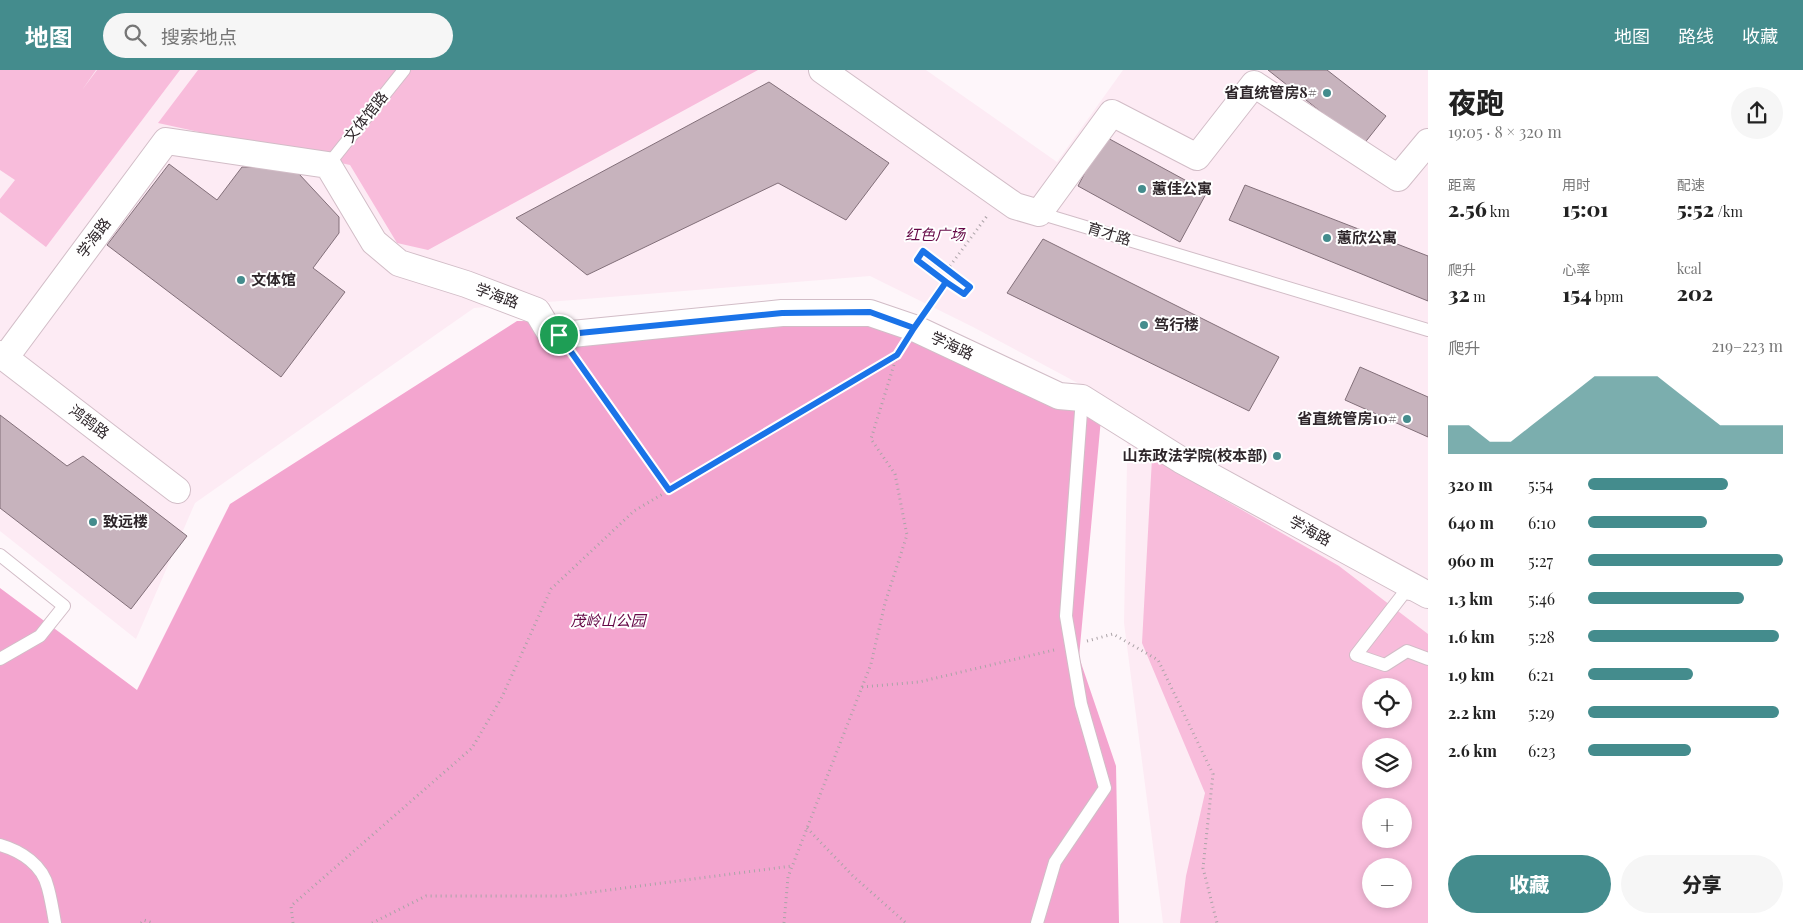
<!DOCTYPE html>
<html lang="zh">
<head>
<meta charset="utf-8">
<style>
	:root { --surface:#fff; --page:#f6f6f6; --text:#222; --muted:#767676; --accent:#448c8d }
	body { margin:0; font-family:"Playfair Display","Noto Sans SC",serif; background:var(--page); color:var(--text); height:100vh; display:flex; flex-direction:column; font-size:19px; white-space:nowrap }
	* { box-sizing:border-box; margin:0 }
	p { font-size:16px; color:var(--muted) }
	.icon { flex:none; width:28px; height:28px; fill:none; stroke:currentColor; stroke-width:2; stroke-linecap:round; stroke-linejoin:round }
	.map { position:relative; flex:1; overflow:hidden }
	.sheet { display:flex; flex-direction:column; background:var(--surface); width:375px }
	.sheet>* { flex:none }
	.controls { position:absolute; left:1362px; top:608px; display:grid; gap:10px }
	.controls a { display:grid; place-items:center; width:50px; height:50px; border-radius:50%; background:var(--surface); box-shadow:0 2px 8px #0003; font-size:25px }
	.pin { position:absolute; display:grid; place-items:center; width:42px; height:42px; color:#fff; margin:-21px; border:2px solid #fff; border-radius:50%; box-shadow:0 1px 5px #0007 }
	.round { display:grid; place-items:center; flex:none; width:52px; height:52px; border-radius:26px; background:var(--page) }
	.overview { display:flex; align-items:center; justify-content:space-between; height:85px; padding:0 20px }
	h1 { font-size:28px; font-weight:800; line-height:38px }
	.metrics { display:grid; grid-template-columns:repeat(3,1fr); gap:8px; height:85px; padding:5px 20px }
	.metrics div { display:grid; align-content:center }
	.metrics b { font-size:21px; font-weight:800 }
	.metrics small { font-size:14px; font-weight:400 }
	.metrics p { font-size:14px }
	.chart { height:140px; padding:10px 20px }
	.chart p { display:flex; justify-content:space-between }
	.chart svg { width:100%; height:90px; margin-top:5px; fill:var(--accent); opacity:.7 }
	.cta { display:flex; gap:10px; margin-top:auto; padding:10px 20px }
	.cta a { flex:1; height:58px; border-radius:30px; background:var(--accent); color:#fff; font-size:20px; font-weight:800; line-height:58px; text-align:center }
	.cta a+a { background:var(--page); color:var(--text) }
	ul { padding:0 20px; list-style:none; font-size:16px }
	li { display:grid; grid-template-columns:80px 60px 1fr; align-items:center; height:38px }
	li i { height:12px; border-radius:6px; background:var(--accent) }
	header { display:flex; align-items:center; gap:30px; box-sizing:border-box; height:70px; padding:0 25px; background:var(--accent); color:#fff }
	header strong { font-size:24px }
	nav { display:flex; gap:28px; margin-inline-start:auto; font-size:18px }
	.search { width:350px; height:45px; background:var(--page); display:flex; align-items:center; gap:12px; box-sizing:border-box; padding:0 18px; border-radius:28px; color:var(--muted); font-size:19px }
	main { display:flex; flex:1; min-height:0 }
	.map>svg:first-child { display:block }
	.built { fill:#fdebf4; fill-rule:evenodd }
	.green { fill:#f8bcdb; fill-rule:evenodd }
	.forest { fill:#f3a5cf }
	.building { fill:#c7b3bd; stroke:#826f79 }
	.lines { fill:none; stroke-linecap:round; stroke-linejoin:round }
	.lane-casing { stroke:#d2bdc7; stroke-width:14 }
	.street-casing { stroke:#d2bdc7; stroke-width:28 }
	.path { stroke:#aba3a7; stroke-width:3; stroke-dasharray:1 4; stroke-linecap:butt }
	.lane { stroke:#fff; stroke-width:12 }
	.street { stroke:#fff; stroke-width:26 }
	.route-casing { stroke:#fff; stroke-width:10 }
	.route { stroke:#1a73e8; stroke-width:6 }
	.poi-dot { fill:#448c8d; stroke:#fff; stroke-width:2 }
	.labels { text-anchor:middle; stroke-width:4; stroke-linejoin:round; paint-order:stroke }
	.poi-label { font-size:15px; font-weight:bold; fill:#2e262a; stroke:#fff; text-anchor:start }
	.street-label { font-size:15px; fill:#2e262a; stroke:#fff }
	.park-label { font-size:15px; font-style:italic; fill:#650846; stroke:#fff }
</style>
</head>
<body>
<header>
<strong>地图</strong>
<div class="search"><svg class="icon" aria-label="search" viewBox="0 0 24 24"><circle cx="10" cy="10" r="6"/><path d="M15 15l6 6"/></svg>搜索地点</div>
<nav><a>地图</a><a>路线</a><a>收藏</a></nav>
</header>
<main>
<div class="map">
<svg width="1428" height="853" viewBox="0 0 1428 853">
	<rect width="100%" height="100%" fill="#fef6fa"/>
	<path class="built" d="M0 0H926L1057 92 1123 0H1428V853H1163L1124 553 1128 340 973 257 870 206 474 238 195 433 136 569 0 461ZM1371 616H1404V649H1371ZM1371 676H1404V709H1371ZM1371 736H1404V769H1371ZM1371 796H1404V829H1371Z"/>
	<g class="green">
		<path d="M0 0H96L82 20 97 0H180L46 177 0 142V129L15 110 0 100Z"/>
		<path d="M198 0H758L428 180 397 173 350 95 158 53Z"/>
		<path d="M1152 388 1339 496 1428 564V853H1180L1186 806 1205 723 1142 573ZM1371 616H1404V649H1371ZM1371 676H1404V709H1371ZM1371 736H1404V769H1371ZM1371 796H1404V829H1371Z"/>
	</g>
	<path class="forest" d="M517 251 907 255 1102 338 1079 587 1116 696 1119 853H0V518L137 620 230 434Z"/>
	<g class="building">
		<path d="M1268 0H1327L1386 46 1363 75Z"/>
		<path d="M769 12 889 93 846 150 778 113 587 205 516 148Z"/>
		<path d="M1104 66 1207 122 1180 172 1078 116Z"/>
		<path d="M169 94 217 130 242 97H275L299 104 339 147V163L313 198 345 222 281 307 107 175Z"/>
		<path d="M1245 115 1428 186V231L1229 150Z"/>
		<path d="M1043 169 1279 287 1249 341 1007 223Z"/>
		<path d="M1360 297 1428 327V367L1345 330Z"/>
		<path d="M0 345 67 396 83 386 187 466 131 539 0 438Z"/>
	</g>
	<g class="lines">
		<defs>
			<g id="lane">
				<path d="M328 95 404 0"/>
				<path d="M1039 143 1428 260"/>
				<path d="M0 485 64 536 40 566 0 589"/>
				<path d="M1418 525 1404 523 1356 585 1385 595 1407 581 1428 589"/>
				<path d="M0 775C21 781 43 795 48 818 51 829 53 841 55 853"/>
				<path d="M1037 853 1055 792 1105 718 1081 634 1066 546 1082 328"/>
			</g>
			<g id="street">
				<path d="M822 0 1015 136 1039 143 1112 43 1197 87 1254 14 1398 108 1428 72"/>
				<path d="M0 284 177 420"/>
				<path d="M5 288 166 71 328 95 374 172 399 193 466 214 537 241 552 266 782 243H870L914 258 1059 326 1082 328 1181 390 1428 525"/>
			</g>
		</defs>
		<use href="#lane" class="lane-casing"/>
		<use href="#street" class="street-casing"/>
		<g class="path">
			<path d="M923 181 970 217 964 224 946 212 917 190Z"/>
			<path d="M947 200 987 146"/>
			<path d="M928 237 946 212"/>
			<path d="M575 288 669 419"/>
			<path d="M1087 571 1113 564 1158 590 1213 704 1203 798 1217 853"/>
			<path d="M862 617 919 612 1054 580"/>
			<path d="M807 758 853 806 906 853"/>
			<path d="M141 853 144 850 153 853"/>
			<path d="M293 853 291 836 472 678 502 627 551 519 634 441 897 285"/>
			<path d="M372 853 426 826H563L792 796"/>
			<path d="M784 853 788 807 871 594 885 533 907 465 895 404 871 369 897 285 901 278"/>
		</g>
		<use href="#lane" class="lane"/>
		<use href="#street" class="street"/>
	</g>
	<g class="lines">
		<defs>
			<path id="route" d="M559 265 669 420 897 285 914 258 946 212 964 224 970 217 923 181 917 190 946 212 914 258 870 242 782 243 559 265"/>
		</defs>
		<use href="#route" class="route-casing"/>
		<use href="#route" class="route"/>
	</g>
	<g class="poi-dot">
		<circle cx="1327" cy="23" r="5"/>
		<circle cx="1142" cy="119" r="5"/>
		<circle cx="1327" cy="168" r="5"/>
		<circle cx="241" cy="210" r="5"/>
		<circle cx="1144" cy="255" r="5"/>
		<circle cx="1407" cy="349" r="5"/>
		<circle cx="1277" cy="386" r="5"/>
		<circle cx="93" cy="452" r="5"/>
	</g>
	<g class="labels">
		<g class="poi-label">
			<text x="1317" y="28" text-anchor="end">省直统管房8#</text>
			<text x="1152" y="124">蕙佳公寓</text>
			<text x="1337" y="173">蕙欣公寓</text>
			<text x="251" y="215">文体馆</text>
			<text x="1154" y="260">笃行楼</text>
			<text x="1397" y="354" text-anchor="end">省直统管房10#</text>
			<text x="1267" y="391" text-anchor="end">山东政法学院(校本部)</text>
			<text x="103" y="457">致远楼</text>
		</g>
		<g class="street-label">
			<text transform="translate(366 47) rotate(-51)" y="5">文体馆路</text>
			<text transform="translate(1109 164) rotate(17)" y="5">育才路</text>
			<text transform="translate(94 168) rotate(-53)" y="5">学海路</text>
			<text transform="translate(497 226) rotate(20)" y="5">学海路</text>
			<text transform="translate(952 276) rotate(25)" y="5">学海路</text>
			<text transform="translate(89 352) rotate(37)" y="5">鸿鹄路</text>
			<text transform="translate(1310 461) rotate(29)" y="5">学海路</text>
		</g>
		<g class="park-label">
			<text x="935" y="170">红色广场</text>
			<text x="608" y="556">茂岭山公园</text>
		</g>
	</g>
</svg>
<div class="controls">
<a><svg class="icon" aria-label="locate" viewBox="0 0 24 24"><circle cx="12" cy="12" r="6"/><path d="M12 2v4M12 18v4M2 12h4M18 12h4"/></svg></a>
<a><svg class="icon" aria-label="layers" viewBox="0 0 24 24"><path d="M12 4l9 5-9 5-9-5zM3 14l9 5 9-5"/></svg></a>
<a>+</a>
<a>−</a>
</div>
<div class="pin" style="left:559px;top:265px;background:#1e9e55"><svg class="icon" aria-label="arrive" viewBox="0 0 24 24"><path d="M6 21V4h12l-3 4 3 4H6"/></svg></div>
</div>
<section class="sheet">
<div class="overview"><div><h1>夜跑</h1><p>19:05 · 8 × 320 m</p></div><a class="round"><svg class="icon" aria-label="share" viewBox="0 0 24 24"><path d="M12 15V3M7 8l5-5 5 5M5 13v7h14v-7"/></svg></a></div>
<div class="metrics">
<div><p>距离</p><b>2.56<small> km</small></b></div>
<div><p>用时</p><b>15:01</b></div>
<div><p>配速</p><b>5:52<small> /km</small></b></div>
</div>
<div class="metrics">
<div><p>爬升</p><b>32<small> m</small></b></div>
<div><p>心率</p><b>154<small> bpm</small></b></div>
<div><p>kcal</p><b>202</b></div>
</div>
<div class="chart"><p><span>爬升</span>219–223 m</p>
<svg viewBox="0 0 160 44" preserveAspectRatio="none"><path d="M0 44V30L10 30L20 38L30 38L40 30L50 22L60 14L70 6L80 6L90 6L100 6L110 14L120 22L130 30L140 30L150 30L160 30V44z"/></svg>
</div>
<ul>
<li><b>320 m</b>5:54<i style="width:72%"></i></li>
<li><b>640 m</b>6:10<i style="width:61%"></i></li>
<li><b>960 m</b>5:27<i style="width:100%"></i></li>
<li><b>1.3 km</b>5:46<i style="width:80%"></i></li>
<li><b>1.6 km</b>5:28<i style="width:98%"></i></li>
<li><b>1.9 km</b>6:21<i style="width:54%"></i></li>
<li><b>2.2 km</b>5:29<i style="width:98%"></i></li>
<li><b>2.6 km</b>6:23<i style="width:53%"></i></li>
</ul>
<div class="cta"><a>收藏</a><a>分享</a></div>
</section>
</main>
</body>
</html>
